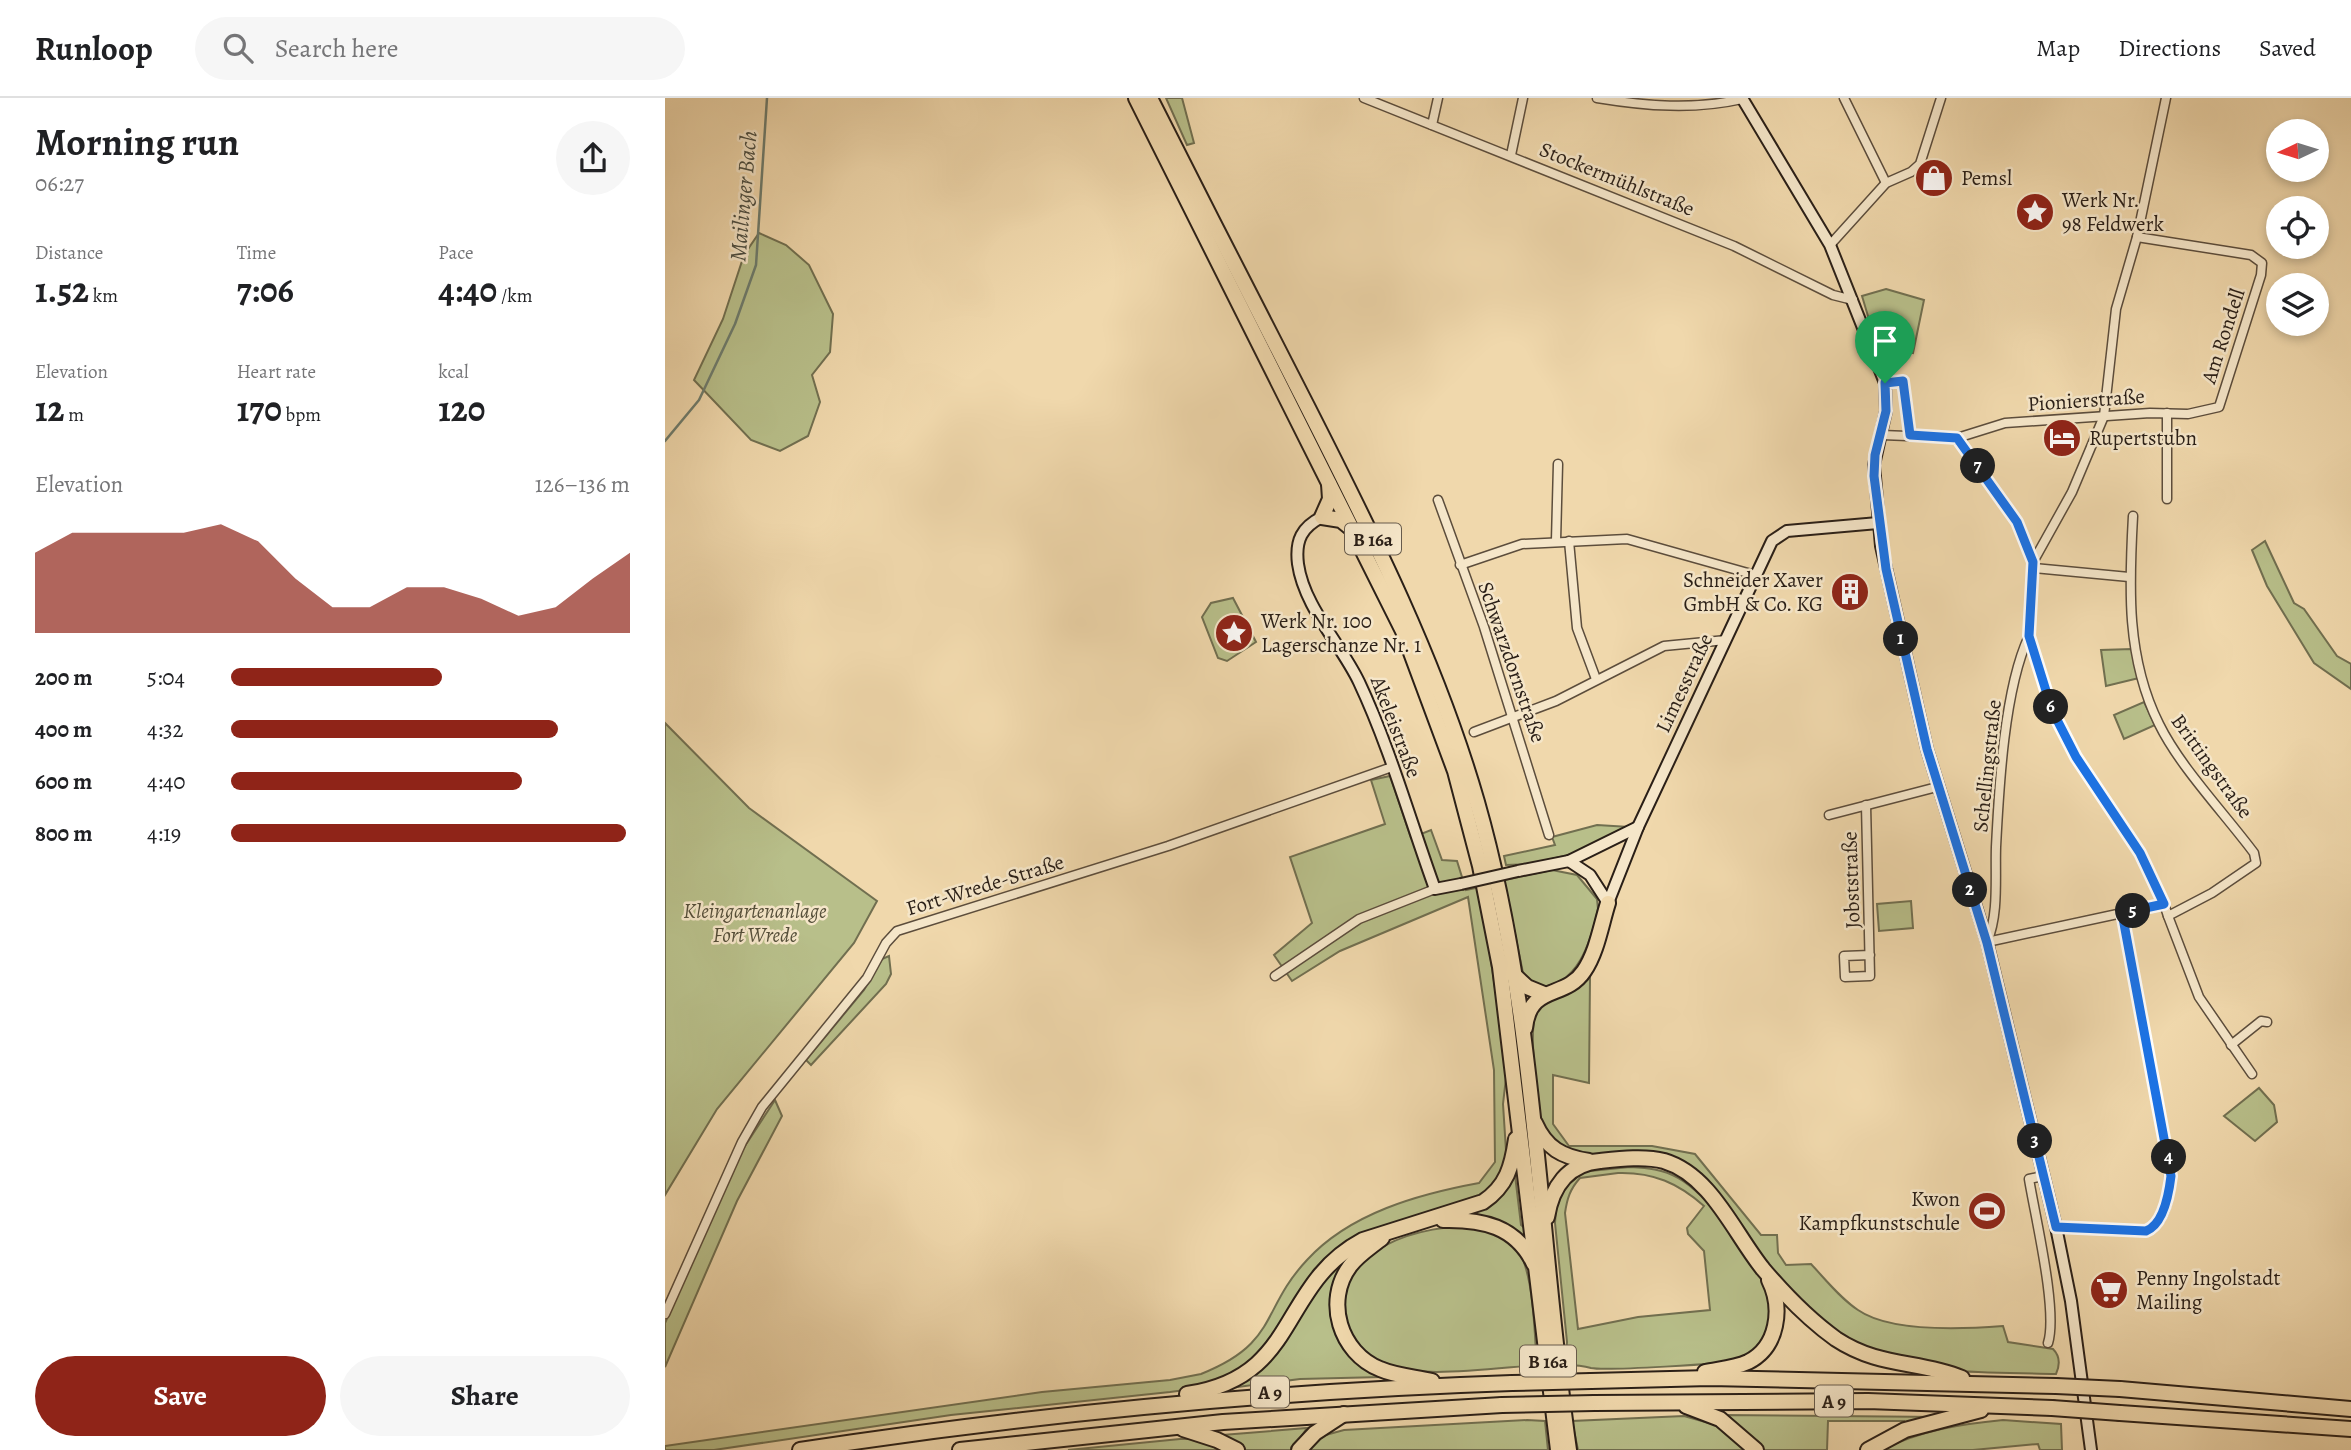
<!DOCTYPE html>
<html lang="en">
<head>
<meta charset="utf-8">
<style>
	:root { --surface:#fff; --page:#f6f6f6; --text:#202124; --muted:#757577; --line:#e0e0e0; --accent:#8f2418 }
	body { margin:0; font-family:Alegreya,serif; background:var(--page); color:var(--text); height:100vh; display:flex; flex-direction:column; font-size:26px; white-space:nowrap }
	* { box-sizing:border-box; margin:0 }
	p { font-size:23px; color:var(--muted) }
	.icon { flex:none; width:38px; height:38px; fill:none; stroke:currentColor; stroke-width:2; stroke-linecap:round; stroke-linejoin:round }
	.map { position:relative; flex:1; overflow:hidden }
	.drawer { display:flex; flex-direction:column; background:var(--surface); width:665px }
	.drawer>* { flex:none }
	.needle { width:46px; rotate:266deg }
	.tools { position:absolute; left:1601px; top:21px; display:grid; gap:14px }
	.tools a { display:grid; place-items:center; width:63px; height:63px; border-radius:50%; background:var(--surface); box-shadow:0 4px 10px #0003; font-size:35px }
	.pin { position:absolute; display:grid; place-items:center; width:60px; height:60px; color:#fff; margin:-72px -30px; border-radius:50% 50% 50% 0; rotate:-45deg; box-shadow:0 0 7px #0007 }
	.pin .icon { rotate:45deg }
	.km { position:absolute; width:35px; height:35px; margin:-18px; border-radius:50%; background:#222; color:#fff; font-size:19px; line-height:35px; text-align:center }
	.round { display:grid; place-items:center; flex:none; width:74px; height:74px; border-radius:37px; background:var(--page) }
	.headline { display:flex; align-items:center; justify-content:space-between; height:119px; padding:0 35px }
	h1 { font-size:38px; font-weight:700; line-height:52px }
	.metrics { display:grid; grid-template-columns:repeat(3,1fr); gap:10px; height:119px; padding:7px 35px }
	.metrics div { display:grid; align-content:center }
	.metrics b { font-size:35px; font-weight:700 }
	.metrics small { font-size:19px; font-weight:400 }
	.metrics p { font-size:19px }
	.chart { height:196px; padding:14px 35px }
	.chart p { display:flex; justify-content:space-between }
	.chart svg { width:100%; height:126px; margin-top:7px; fill:var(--accent); opacity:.7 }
	.primary-button { display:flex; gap:14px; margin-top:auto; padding:14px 35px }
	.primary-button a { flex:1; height:80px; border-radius:42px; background:var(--accent); color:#fff; font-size:28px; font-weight:700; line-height:80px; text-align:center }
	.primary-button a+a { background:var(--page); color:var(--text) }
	ul { padding:0 35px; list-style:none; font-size:23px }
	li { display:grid; grid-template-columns:112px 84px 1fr; align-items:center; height:52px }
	li i { height:18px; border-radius:9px; background:var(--accent) }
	header { display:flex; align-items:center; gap:42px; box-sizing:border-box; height:98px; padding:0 35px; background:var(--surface); border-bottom:2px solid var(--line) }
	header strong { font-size:33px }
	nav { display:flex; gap:38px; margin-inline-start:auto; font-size:24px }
	.search { width:490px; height:63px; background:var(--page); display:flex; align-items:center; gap:18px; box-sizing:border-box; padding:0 24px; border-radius:38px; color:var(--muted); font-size:26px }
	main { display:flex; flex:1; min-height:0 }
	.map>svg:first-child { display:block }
	.green { fill:#b8bf8a; stroke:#716f50; stroke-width:2; fill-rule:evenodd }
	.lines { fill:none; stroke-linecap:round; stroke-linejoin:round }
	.stream { stroke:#6e7c6d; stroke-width:2.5 }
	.street-casing { stroke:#5c4d3c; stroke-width:11 }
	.secondary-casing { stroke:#2a1f17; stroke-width:14 }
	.highway-casing { stroke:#2a1f17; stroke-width:18 }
	.street { stroke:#f5e6c9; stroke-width:8 }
	.secondary { stroke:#f5e6c9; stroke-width:10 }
	.highway { stroke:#f0d8ac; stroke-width:14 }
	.secondary-bridge-casing { stroke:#2a1f17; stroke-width:14; stroke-linecap:butt }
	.highway-bridge-casing { stroke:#2a1f17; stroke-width:18; stroke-linecap:butt }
	.secondary-bridge { stroke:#f5e6c9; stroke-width:10 }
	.highway-bridge { stroke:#f0d8ac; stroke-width:14 }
	.route-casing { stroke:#fff; stroke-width:14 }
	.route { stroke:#1a73e8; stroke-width:9 }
	.labels { text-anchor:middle; stroke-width:5; stroke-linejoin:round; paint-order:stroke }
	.shield { fill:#f5e6c9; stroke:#675b4c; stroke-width:2 }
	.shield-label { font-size:19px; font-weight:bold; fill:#2a1f17 }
	.poi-label { font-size:21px; fill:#2a1f17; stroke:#f5e6c9; text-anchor:start }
	.street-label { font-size:21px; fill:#2a1f17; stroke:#f5e6c9 }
	.park-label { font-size:21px; font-style:italic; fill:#554f3a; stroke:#f5e6c9 }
	.water-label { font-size:23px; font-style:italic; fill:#4c4e42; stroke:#f5e6c9 }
</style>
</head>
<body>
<header>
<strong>Runloop</strong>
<div class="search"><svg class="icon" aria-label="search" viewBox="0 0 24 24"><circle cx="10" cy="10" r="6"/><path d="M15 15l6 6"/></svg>Search here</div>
<nav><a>Map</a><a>Directions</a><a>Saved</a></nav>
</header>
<main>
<section class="drawer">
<div class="headline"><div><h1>Morning run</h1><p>06:27</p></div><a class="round"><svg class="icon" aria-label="share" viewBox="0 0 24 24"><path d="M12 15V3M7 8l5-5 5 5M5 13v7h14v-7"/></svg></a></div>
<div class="metrics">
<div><p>Distance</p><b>1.52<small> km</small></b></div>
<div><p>Time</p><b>7:06</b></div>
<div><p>Pace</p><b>4:40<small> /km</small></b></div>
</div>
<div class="metrics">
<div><p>Elevation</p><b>12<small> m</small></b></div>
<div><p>Heart rate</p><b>170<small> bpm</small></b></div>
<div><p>kcal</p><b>120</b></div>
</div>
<div class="chart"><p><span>Elevation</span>126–136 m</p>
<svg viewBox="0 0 160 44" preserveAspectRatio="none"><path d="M0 44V16L10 9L20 9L30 9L40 9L50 6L60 12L70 25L80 35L90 35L100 28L110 28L120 32L130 38L140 35L150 25L160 16V44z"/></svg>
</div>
<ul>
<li><b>200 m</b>5:04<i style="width:53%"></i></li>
<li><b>400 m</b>4:32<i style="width:82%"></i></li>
<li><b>600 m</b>4:40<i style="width:73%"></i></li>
<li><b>800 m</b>4:19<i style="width:99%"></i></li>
</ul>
<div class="primary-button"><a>Save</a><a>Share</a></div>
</section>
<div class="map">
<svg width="1686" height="1352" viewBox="0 0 1686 1352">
	<rect width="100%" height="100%" fill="#f0d8ac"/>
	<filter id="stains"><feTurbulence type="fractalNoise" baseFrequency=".00286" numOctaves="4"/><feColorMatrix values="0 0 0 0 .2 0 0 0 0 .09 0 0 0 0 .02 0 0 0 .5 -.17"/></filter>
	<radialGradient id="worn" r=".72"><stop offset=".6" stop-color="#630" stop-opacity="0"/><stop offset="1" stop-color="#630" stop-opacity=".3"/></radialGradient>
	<g class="green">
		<path d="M501 0H517L529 45 522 47Z"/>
		<path d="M94 135 121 147 144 167 168 216 165 254 147 277 155 304 143 338 115 353 86 342 29 282 58 221 79 157Z"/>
		<path d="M1221 191 1259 202 1248 255 1238 253 1226 266 1214 255 1197 198Z"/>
		<path d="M1600 443 1629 505 1639 511 1672 558 1686 566V591L1649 565 1602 488 1587 452Z"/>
		<path d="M568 500 591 544 562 563 553 560 537 519 546 505Z"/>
		<path d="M1467 551 1474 580 1441 588 1436 552Z"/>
		<path d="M1479 604 1490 627 1459 641 1449 617Z"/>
		<path d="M0 625 84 710 212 803 189 845 52 1011 0 1097Z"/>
		<path d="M725 678 746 740 766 732 777 762 792 763 801 792 815 789 842 971 838 1006 842 1068 824 1095 701 1136 621 1221 585 1268 543 1289 505 1294 286 1317 49 1352H0V1348L377 1294 505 1282 536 1276C614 1245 595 1212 642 1162 685 1115 754 1096 814 1085L830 1064 829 972 803 799 675 853 627 883 609 857 647 825 625 759 720 726 706 682Z"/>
		<path d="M932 727 965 729 919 753 866 766 841 767 839 758 890 747 887 739Z"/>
		<path d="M887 772 912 777 932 801 933 811C926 843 913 889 873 889L858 875 839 782Z"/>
		<path d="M1246 803 1248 830 1214 833 1212 806Z"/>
		<path d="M224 858 226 876 221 886 146 967 141 962 199 892 217 861Z"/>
		<path d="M925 880 924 985 888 977V1026L904 1048H987L1030 1056 1096 1137H1112L1113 1155 1121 1167 1146 1166C1161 1182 1175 1200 1193 1212 1226 1235 1300 1231 1338 1228L1343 1244 1388 1251C1395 1258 1395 1267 1391 1276 1332 1274 1266 1278 1210 1256 1131 1226 1074 1132 1022 1068 999 1066 905 1063 891 1049 882 1040 877 1027 874 1015 873 993 859 917 877 904 892 893 909 893 925 880Z"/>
		<path d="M1594 990 1609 1007 1612 1024 1590 1043 1559 1018Z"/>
		<path d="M110 1002 117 1018 72 1103 0 1269V1225L78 1051Z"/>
		<path d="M965 1069C982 1070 998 1071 1013 1080 1045 1098 1081 1153 1099 1184 1111 1210 1106 1252 1075 1262 1061 1266 939 1273 926 1270 916 1267 910 1267 900 1267L902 1244 890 1125 892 1098 906 1079 915 1074ZM953 1075C988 1074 1013 1085 1039 1108L1022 1130 1023 1136 1039 1153 1045 1212 973 1219 913 1231 900 1115C902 1101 905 1091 915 1080Z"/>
		<path d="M850 1077 856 1127 861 1131 864 1148 793 1120Z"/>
		<path d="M815 1129C824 1133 838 1136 845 1142 870 1161 869 1237 872 1267 829 1270 745 1283 707 1263 695 1256 683 1237 680 1224 663 1152 758 1124 815 1129Z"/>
		<path d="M691 1156 670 1227 717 1276V1279L635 1281 573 1289 671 1164Z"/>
		<path d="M1057 1317 1276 1319 1240 1329 1239 1323H1163L1162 1352H1097Z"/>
		<path d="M1019 1318 1051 1327 1084 1352H913L907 1323Z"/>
		<path d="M862 1322 880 1323 883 1352H640L657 1338 679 1332Z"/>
		<path d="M1338 1322 1396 1326 1397 1352H1375L1373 1346 1308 1352H1217C1256 1332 1296 1326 1338 1322Z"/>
		<path d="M642 1330 627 1352H581L557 1337Z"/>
		<path d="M515 1341H531L563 1352H403Z"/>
	</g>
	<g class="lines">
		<path class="stream" d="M0 343 34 302 70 226 91 167 102 0"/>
		<defs>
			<g id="street">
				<path d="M699 0 1069 148 1168 197 1188 202"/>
				<path d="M932 0C981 8 1029 12 1077 1"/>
				<path d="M1179 0 1221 85"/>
				<path d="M767 27 773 0"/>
				<path d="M846 57 858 0"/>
				<path d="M1165 147 1221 85 1246 74 1255 66 1276 0"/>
				<path d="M1220 285 1238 283 1245 337"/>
				<path d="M1217 337 1292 340 1340 325 1485 315 1523 316 1554 309 1596 177 1597 165 1586 157 1472 139"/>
				<path d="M1292 340 1352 424 1368 464 1364 538 1387 612 1411 659 1475 755 1499 806"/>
				<path d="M1502 401V315"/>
				<path d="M773 402 819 529 884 737"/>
				<path d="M891 443 893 366"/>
				<path d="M904 443 912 530 931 581"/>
				<path d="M1368 464 1407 394 1439 318 1451 211 1472 139 1501 0"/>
				<path d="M795 467 857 446 962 441 1090 477"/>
				<path d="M1369 470 1464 479"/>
				<path d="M809 634 891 603 999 548 1061 542"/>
				<path d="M1201 707 1205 878 1180 879 1179 858 1205 857"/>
				<path d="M1164 717 1272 689"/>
				<path d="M1503 818 1534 899 1587 976"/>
				<path d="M1322 844 1499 806 1503 818 1547 795 1591 765 1589 755C1560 716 1515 669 1494 626 1461 560 1464 489 1468 418"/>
				<path d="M1322 844C1334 816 1330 780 1331 749 1334 690 1339 591 1364 538"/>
				<path d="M610 878 694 821 770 791"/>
				<path d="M1566 947 1596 923 1602 924"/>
				<path d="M1378 1078 1364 1081C1370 1118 1393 1213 1383 1245"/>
				<path d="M1391 1129 1481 1133C1508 1122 1506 1075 1502 1053L1457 815"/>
				<path d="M0 1216 77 1044 97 1009 202 880 221 845 232 833 503 748 727 669"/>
			</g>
			<g id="secondary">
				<path d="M1077 0 1165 147 1220 285 1221 313 1209 367 1216 448 1262 651 1322 844 1391 1129 1406 1203 1426 1352"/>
				<path d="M657 419C637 429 630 442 633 466 639 509 676 546 694 584 725 650 745 722 770 791L796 786"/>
				<path d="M904 763 925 777 943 805"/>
				<path d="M853 773 904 763 973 729"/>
				<path d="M943 805 973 729 1107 443 1122 433 1213 425"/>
			</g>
			<g id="highway">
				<path d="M471 0 738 533 790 673 815 768 835 869 893 1352"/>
				<path d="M485 0C537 103 589 205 642 308 707 436 772 565 812 704 872 914 873 1137 904 1352"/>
				<path d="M664 386 665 401 657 419 676 422 687 431"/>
				<path d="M848 876 862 889 879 896"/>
				<path d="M860 930C865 885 900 902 919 873 932 854 936 827 943 805"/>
				<path d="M870 1025C881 1050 897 1059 924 1063"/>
				<path d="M882 1119C887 1089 902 1066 935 1063 954 1061 980 1058 999 1063 1046 1077 1069 1135 1098 1171 1120 1197 1143 1221 1171 1241 1215 1270 1253 1262 1297 1280"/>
				<path d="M778 1122C817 1121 851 1128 869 1166"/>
				<path d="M717 1140C706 1149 693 1157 685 1168 659 1203 675 1255 715 1271 731 1278 750 1279 767 1283"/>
				<path d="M1040 1274C1055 1271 1070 1270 1083 1264 1113 1249 1118 1210 1104 1182"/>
				<path d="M926 1283 1045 1280 1391 1288"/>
				<path d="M1455 1291 1686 1311"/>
				<path d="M522 1296C636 1279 612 1188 698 1142L818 1104C842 1088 847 1068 851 1041"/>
				<path d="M929 1305 1203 1303 1387 1310"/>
				<path d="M1021 1308 1055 1321 1091 1352"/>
				<path d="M1455 1315 1686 1331"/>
				<path d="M518 1331 552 1342 572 1352"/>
				<path d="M135 1352C371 1316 609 1293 847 1285"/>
				<path d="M295 1352 558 1324 837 1307"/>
				<path d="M634 1352 650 1335 679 1316"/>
				<path d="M1203 1352 1240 1332 1316 1312"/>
			</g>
		</defs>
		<use href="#street" class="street-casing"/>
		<use href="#secondary" class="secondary-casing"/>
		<use href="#highway" class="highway-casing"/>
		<use href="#street" class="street"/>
		<use href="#secondary" class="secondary"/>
		<use href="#highway" class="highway"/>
		<defs>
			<path id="secondary-bridge" d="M796 786 853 773"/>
			<g id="highway-bridge">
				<path d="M847 1285 926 1283"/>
				<path d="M1391 1288 1455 1291"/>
				<path d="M837 1307 929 1305"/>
				<path d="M1387 1310 1455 1315"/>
			</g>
		</defs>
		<use href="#secondary-bridge" class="secondary-bridge-casing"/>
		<use href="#highway-bridge" class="highway-bridge-casing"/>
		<use href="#secondary-bridge" class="secondary-bridge"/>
		<use href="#highway-bridge" class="highway-bridge"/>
	</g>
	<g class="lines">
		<defs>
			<path id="route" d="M1238 283 1245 337 1292 340 1352 424 1368 464 1364 538 1387 612 1411 659 1475 755 1499 806 1457 815 1506 1078C1504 1095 1499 1126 1481 1133L1391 1129 1322 845 1262 651 1221 471 1209 378 1210 357 1221 313 1220 285Z"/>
		</defs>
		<use href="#route" class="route-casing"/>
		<use href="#route" class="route"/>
	</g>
	<defs>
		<symbol id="shop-disc" viewBox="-11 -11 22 22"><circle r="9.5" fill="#8f2418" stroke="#f5e6c9"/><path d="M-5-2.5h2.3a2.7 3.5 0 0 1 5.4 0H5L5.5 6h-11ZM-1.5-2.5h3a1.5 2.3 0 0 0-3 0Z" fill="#fff"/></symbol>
		<symbol id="sight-disc" viewBox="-11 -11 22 22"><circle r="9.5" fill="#8f2418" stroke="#f5e6c9"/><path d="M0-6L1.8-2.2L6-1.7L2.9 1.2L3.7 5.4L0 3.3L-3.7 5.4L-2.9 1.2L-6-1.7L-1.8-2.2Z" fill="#fff"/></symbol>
		<symbol id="hotel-disc" viewBox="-11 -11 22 22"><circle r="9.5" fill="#8f2418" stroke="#f5e6c9"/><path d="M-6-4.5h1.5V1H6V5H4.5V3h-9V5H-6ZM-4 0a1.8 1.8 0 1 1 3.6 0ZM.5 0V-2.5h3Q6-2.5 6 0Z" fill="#fff"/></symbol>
		<symbol id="building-disc" viewBox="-11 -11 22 22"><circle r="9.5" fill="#8f2418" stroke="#f5e6c9"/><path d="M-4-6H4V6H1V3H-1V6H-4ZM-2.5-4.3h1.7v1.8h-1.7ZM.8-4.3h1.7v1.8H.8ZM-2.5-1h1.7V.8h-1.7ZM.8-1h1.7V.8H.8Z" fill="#fff"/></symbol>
		<symbol id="stadium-disc" viewBox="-11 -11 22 22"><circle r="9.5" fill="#8f2418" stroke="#f5e6c9"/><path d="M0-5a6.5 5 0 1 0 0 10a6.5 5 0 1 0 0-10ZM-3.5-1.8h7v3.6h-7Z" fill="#fff"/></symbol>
		<symbol id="supermarket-disc" viewBox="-11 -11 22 22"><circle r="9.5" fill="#8f2418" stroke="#f5e6c9"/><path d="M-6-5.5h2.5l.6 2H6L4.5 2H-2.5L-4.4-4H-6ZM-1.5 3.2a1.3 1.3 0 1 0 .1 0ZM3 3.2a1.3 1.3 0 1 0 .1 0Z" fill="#fff"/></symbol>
	</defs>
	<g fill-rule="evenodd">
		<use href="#shop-disc" x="1247" y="58" width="44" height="44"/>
		<use href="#sight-disc" x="1348" y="92" width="44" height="44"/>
		<use href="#hotel-disc" x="1375" y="318" width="44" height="44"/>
		<use href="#building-disc" x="1163" y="472" width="44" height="44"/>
		<use href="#sight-disc" x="547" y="513" width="44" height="44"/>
		<use href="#stadium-disc" x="1300" y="1091" width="44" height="44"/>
		<use href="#supermarket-disc" x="1422" y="1170" width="44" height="44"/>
	</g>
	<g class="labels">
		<g class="shield">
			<rect x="680" y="425.5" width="56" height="31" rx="5"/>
			<rect x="855" y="1247.5" width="56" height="31" rx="5"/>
			<rect x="586" y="1278.5" width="38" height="31" rx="5"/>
			<rect x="1150" y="1287.5" width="38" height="31" rx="5"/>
		</g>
		<g class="shield-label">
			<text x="708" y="448">B 16a</text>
			<text x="883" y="1270">B 16a</text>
			<text x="605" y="1301">A 9</text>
			<text x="1169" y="1310">A 9</text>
		</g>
		<g class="poi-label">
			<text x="1296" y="87">Pemsl</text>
			<text x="1397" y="109">Werk Nr.<tspan x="1397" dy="24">98 Feldwerk</tspan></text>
			<text x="1424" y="347">Rupertstubn</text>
			<text x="1158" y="489" text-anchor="end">Schneider Xaver<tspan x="1158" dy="24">GmbH &amp; Co. KG</tspan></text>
			<text x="596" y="530">Werk Nr. 100<tspan x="596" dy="24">Lagerschanze Nr. 1</tspan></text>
			<text x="1295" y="1108" text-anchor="end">Kwon<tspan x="1295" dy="24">Kampfkunstschule</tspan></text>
			<text x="1471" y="1187">Penny Ingolstadt<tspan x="1471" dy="24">Mailing</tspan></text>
		</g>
		<g class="street-label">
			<text transform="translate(952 81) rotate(22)" y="7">Stockermühlstraße</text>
			<text transform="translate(1558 238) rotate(-72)" y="7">Am Rondell</text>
			<text transform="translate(1421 302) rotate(-4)" y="7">Pionierstraße</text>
			<text transform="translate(847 564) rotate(71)" y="7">Schwarzdornstraße</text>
			<text transform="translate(1019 585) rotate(-65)" y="7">Limesstraße</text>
			<text transform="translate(731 629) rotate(69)" y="7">Akeleistraße</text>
			<text transform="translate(1322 668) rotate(-84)" y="7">Schellingstraße</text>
			<text transform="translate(1547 668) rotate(54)" y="7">Brittingstraße</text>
			<text transform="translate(1186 782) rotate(-92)" y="7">Jobststraße</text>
			<text transform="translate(320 787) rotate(-17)" y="7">Fort-Wrede-Straße</text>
		</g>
		<g class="park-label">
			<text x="90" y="820">Kleingartenanlage<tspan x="90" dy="24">Fort Wrede</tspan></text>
		</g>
		<g class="water-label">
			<text transform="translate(78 98) rotate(-85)" y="8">Mailinger Bach</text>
		</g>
	</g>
	<rect width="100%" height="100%" filter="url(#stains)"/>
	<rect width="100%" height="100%" fill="url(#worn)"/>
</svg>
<div class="tools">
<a><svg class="needle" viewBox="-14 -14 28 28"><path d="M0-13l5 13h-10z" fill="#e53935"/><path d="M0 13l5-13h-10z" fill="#757577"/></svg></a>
<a><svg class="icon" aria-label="locate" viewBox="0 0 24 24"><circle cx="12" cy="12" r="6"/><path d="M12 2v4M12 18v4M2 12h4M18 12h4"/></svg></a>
<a><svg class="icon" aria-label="layers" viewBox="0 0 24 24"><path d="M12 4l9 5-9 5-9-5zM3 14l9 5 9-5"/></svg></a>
</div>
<div class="pin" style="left:1220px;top:285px;background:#1e9e55"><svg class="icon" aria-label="arrive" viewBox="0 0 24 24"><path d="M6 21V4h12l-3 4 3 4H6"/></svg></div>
<b class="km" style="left:1236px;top:541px">1</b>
<b class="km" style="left:1305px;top:792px">2</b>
<b class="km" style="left:1370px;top:1043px">3</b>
<b class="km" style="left:1504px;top:1059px">4</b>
<b class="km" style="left:1468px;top:813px">5</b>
<b class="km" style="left:1386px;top:609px">6</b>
<b class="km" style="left:1313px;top:368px">7</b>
</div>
</main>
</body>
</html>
